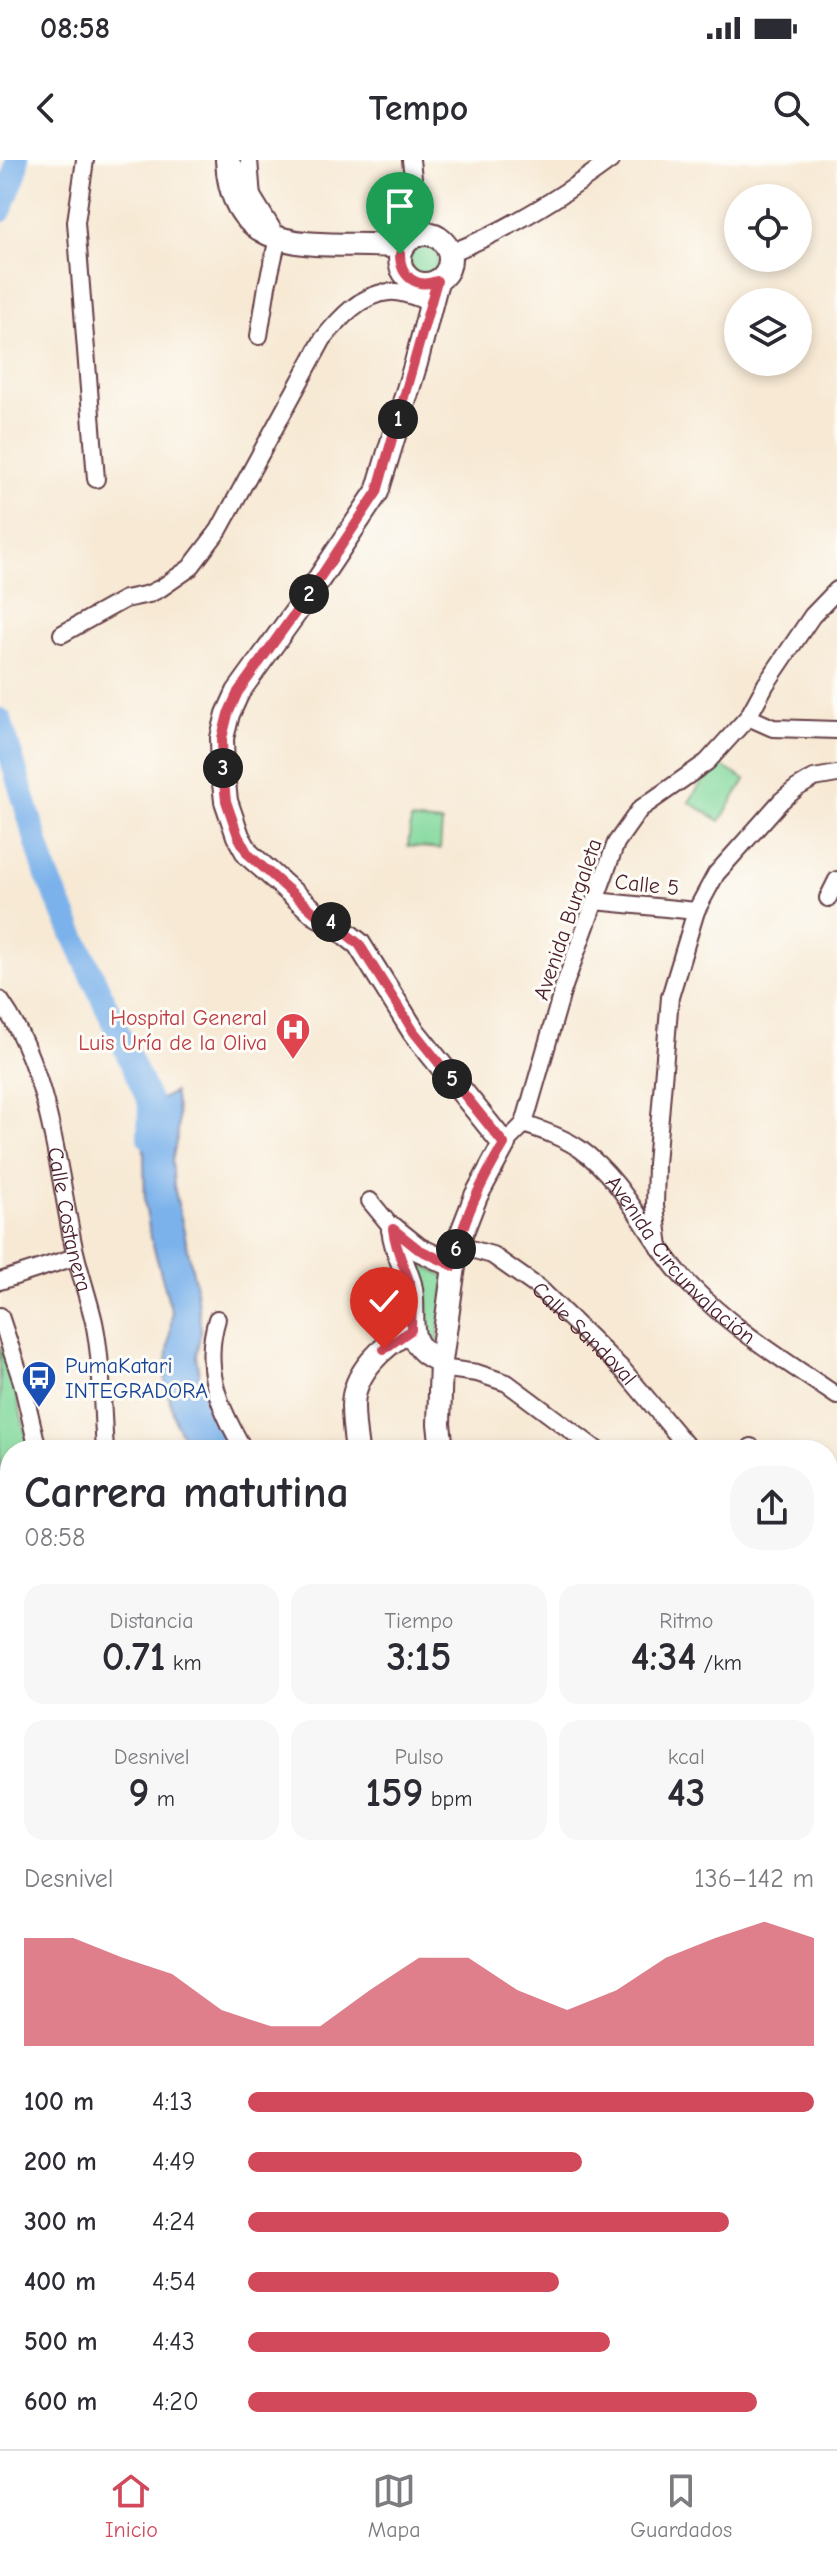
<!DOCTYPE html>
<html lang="es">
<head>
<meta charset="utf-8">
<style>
	:root { --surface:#fff; --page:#f7f7f7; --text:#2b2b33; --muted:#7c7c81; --line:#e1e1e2; --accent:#d1495b }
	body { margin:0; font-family:"Comic Neue",sans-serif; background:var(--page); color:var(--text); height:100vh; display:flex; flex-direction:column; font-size:30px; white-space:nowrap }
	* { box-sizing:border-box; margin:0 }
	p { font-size:26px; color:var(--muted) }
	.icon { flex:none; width:44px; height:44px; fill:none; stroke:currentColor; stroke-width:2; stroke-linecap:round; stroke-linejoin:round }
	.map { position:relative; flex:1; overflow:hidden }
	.details { position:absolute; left:0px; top:1280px; width:838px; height:1010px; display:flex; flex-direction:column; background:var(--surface); border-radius:32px 32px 0 0; box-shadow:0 4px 12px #0003 }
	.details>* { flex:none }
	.fabs { position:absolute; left:724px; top:24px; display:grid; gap:16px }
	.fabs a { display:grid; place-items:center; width:88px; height:88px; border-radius:50%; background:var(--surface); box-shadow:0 4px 12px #0003; font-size:40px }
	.pin { position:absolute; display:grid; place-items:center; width:68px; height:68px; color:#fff; margin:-82px -34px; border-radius:50% 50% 50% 0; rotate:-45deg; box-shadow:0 0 8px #0007 }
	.pin .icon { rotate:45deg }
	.km { position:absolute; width:40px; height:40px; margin:-20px; border-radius:50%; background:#222; color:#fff; font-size:22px; line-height:40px; text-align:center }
	.round { display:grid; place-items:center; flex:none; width:84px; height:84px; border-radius:32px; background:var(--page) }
	.headline { display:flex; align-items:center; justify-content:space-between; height:136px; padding:0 24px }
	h1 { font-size:44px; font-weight:800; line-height:60px }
	.metrics { display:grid; grid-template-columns:repeat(3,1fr); gap:12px; height:136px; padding:8px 24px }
	.metrics div { display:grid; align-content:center; border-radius:20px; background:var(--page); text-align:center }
	.metrics b { font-size:40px; font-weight:800 }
	.metrics small { font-size:22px; font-weight:400 }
	.metrics p { font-size:22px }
	.chart { height:224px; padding:16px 24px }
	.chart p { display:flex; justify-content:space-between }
	.chart svg { width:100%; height:144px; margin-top:8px; fill:var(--accent); opacity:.7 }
	ul { padding:0 24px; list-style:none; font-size:26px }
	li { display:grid; grid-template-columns:128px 96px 1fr; align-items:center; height:60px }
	li i { height:20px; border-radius:10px; background:var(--accent) }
	.status { display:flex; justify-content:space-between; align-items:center; height:56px; padding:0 40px; background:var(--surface); direction:ltr }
	.status svg { height:22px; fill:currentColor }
	header { display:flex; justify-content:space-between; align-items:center; height:104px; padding:0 24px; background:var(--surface); font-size:36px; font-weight:800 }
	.tab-bar { display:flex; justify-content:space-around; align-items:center; height:112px; border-top:2px solid var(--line); background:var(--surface); font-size:22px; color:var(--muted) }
	.tab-bar a { display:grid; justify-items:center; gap:4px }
	.tab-bar .current { color:var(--accent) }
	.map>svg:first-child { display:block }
	.green { fill:#82d89c; stroke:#667c64; stroke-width:2 }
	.water { fill:#7cb2eb; stroke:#63688b; stroke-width:2 }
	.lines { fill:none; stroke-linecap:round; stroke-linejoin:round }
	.river { stroke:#7cb2eb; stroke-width:24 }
	.street-casing { stroke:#643d44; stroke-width:20 }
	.secondary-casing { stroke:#643d44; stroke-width:26 }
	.primary-casing { stroke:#643d44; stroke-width:28 }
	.street { stroke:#fff; stroke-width:16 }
	.secondary { stroke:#fff; stroke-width:22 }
	.primary { stroke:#fff; stroke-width:24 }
	.route-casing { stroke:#fff; stroke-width:16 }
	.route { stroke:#d1495b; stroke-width:10 }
	.labels { text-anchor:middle; stroke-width:6; stroke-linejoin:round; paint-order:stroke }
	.street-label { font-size:22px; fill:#4a1f2b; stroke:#fdfcf7 }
	.health-label { font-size:22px; fill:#be3a42; stroke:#fdfcf7; text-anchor:end }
	.transit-label { font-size:22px; fill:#164399; stroke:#fdfcf7; text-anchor:start }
</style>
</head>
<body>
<div class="status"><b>08:58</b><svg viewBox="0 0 49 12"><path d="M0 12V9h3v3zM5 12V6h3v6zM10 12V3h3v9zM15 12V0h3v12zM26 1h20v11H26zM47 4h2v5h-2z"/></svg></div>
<header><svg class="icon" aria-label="back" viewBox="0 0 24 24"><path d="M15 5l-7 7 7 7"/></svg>Tempo<svg class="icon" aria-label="search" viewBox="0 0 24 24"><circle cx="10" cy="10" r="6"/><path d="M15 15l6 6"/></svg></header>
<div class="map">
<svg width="837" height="2289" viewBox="0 0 837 2289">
	<rect width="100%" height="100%" fill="#fdfcf7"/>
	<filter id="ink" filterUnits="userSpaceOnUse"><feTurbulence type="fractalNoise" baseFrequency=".0125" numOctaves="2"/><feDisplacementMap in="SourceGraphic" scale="16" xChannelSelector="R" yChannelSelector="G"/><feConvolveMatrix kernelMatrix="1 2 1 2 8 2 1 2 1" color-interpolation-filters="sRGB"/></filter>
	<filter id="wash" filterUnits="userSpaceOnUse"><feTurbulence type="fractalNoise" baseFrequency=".006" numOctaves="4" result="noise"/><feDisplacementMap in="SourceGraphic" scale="32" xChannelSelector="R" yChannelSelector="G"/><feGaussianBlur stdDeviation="1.8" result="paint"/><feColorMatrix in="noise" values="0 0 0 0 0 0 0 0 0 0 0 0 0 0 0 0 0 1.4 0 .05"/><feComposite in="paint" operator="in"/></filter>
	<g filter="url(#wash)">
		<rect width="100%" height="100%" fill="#f7e9d4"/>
		<g class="green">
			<circle cx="424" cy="100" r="14"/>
			<path d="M715 602 745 620 720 661 689 642Z"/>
			<path d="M411 660 442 663 440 689 408 686Z"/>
			<path d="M404 1094 446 1117 437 1185 427 1187Z"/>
			<path d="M0 1185 13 1222 30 1290H10V1328L0 1323Z"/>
			<path d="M614 2280H724L732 2289H598Z"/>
		</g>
		<path class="water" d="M174 932 178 956V973L172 1001 174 1026 195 1122 201 1171 196 1196 200 1219 210 1244 234 1283 236 1290H190L176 1264 165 1222 172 1153 150 1074 145 1044 143 949Z"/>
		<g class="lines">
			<g class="river">
				<path d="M0 51 15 14 17 0"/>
				<path d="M0 560 47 716 150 943 149 977"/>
			</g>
		</g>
	</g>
	<g filter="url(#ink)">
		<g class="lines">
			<defs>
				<g id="street">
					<path d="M85 0 76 62 96 319"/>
					<path d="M249 0 252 38"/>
					<path d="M411 0 415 36 425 73"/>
					<path d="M450 93C509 70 561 37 611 0"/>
					<path d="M259 176 267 126 278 78"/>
					<path d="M62 474 125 439 149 434 161 428 190 408 219 370 323 179C339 159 361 134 389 132 402 130 419 139 432 143"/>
					<path d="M748 557 773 568 837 570"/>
					<path d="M828 738 837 720"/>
					<path d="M595 741 696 751"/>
					<path id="s1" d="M0 840C47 907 56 994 71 1073 76 1103 87 1132 94 1162 102 1200 102 1250 105 1290"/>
					<path id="s2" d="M524 964C543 971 563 977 580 989 628 1023 650 1085 691 1126 734 1170 786 1201 837 1236"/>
					<path d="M504 984 524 964 563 829 616 683 640 649 707 602 748 557 766 524 812 456 837 430"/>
					<path d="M370 1041 393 1069"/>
					<path id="s3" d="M457 1085 492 1095 539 1128 623 1210 690 1290"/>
					<path d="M660 1088 655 1046 656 1004 670 837 696 751 716 714 781 641 797 628 814 618 837 614"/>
					<path d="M0 1121 75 1097"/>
					<path d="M0 1156 22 1222 38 1290"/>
					<path d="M217 1159C202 1209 219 1247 244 1290"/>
					<path d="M441 1208 477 1213 507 1223 597 1290"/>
					<path d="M749 1290 751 1287"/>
					<path d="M0 1341 10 1368"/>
					<path d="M828 1436 837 1442"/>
					<path d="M828 1537 837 1522"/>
					<path d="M828 1668 837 1673"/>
					<path d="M0 1771 10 1765"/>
					<path d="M828 1782 837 1761"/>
					<path d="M0 1875 10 1887"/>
					<path d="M0 2023 10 2034"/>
					<path d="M828 2239 837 2243"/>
					<path d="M228 2280 235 2289"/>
					<path d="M376 2280 385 2289"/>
					<path d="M489 2280 492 2289"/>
				</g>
				<g id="secondary">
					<path d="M227 0C232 108 329 78 403 87"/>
					<path d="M230 6 272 74"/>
					<circle cx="425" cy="99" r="25"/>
					<path d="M437 121 416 203 377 332 311 431 238 532 228 554 222 578 223 614 226 641 238 676 248 694 316 754 334 764 359 784 414 872 504 984 476 1036 457 1085 441 1201 439 1264 442 1290"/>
					<path d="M393 1069C396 1092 404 1104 410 1124 418 1156 399 1186 441 1201"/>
					<path d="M393 1069 418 1089 454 1106"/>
					<path d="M357 1290C355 1276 353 1261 353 1246 353 1212 384 1185 411 1170"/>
					<path d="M10 1550 3 1552 10 1575"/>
					<path d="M0 1635 10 1629"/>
					<path d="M0 1672 10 1677"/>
					<path d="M828 1930 837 1936"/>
					<path d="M814 2280 823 2289"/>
					<path d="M136 2289 147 2280"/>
					<path d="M570 2289 578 2280"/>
				</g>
				<g id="primary">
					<path d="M0 2243 10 2255"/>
					<path d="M32 2280 39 2289"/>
				</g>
			</defs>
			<use href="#street" class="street-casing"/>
			<use href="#secondary" class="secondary-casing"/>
			<use href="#primary" class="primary-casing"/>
			<use href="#street" class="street"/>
			<use href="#secondary" class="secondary"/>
			<use href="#primary" class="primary"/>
		</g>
	</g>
	<g class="lines" filter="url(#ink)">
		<defs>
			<path id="route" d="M384 1189 411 1170C411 1154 414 1140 410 1124 404 1104 396 1092 393 1069L418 1089 454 1106C460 1063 482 1021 504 984L414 872 359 784 334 764 316 754 248 694 238 676 226 641 223 614 222 578 228 554 238 532 311 431 377 332 437 121C416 129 400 116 400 94"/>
		</defs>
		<use href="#route" class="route-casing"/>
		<use href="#route" class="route"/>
	</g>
	<defs>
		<symbol id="hospital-pin" viewBox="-11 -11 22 30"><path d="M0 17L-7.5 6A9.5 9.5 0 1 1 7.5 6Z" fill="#e0444e" stroke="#fdfcf7"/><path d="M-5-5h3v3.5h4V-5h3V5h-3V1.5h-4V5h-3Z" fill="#fff"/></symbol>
		<symbol id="bus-pin" viewBox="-11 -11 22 30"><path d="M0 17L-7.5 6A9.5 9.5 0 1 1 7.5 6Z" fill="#1a4fb4" stroke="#fdfcf7"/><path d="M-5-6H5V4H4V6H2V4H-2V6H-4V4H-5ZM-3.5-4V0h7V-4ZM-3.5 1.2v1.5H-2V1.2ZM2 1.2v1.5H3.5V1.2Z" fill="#fff"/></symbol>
	</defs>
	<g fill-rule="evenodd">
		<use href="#hospital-pin" x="273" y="850" width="40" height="54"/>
		<use href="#bus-pin" x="19" y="1198" width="40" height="54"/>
	</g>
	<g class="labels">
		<g class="street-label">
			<text transform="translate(647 724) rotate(6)" y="8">Calle 5</text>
			<text transform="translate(567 759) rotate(-71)" y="8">Avenida Burgaleta</text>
			<text dy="8" stroke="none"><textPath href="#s1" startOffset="232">Calle Costanera</textPath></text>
			<text dy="8" stroke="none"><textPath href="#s2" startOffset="212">Avenida Circunvalación</textPath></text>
			<text dy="8" stroke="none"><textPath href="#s3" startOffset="158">Calle Sandoval</textPath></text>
		</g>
		<g class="health-label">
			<text x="267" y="865">Hospital General<tspan x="267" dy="25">Luis Uría de la Oliva</tspan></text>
		</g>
		<g class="transit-label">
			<text x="65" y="1213">PumaKatari<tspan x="65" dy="25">INTEGRADORA</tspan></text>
		</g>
	</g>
</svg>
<div class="fabs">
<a><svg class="icon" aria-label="locate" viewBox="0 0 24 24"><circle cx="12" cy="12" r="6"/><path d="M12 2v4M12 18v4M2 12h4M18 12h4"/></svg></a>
<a><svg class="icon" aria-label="layers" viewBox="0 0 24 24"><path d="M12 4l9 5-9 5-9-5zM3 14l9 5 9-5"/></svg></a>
</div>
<div class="pin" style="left:400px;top:94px;background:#1e9e55"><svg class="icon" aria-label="arrive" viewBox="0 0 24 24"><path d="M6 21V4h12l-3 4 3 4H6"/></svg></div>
<div class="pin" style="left:384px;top:1189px;background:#d93025"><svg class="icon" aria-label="check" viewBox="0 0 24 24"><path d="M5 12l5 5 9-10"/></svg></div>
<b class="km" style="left:398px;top:259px">1</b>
<b class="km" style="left:309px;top:434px">2</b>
<b class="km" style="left:223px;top:608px">3</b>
<b class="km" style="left:331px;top:762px">4</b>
<b class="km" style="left:452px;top:919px">5</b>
<b class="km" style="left:456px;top:1089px">6</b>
<section class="details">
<div class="headline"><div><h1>Carrera matutina</h1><p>08:58</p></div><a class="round"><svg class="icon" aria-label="share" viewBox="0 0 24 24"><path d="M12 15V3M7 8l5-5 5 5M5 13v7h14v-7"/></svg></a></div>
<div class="metrics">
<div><p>Distancia</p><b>0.71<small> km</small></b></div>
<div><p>Tiempo</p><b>3:15</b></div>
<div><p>Ritmo</p><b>4:34<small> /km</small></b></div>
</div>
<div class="metrics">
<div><p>Desnivel</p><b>9<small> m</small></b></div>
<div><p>Pulso</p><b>159<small> bpm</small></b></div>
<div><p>kcal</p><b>43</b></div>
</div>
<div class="chart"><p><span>Desnivel</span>136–142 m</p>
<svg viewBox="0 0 160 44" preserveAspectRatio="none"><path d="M0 44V11L10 11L20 17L30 22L40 33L50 38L60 38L70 27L80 17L90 17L100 27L110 33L120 27L130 17L140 11L150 6L160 11V44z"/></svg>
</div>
<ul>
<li><b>100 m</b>4:13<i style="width:100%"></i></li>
<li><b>200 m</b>4:49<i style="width:59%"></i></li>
<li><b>300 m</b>4:24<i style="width:85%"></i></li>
<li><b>400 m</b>4:54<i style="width:55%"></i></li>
<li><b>500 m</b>4:43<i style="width:64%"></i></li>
<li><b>600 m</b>4:20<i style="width:90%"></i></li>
</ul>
</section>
</div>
<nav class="tab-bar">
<a class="current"><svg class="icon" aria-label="home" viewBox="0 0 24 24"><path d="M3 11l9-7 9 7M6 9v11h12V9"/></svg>Inicio</a>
<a><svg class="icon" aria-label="map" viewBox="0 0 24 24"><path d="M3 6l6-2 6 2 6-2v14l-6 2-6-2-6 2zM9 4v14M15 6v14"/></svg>Mapa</a>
<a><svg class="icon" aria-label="saved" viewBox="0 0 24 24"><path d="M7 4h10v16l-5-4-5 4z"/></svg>Guardados</a>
</nav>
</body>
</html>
